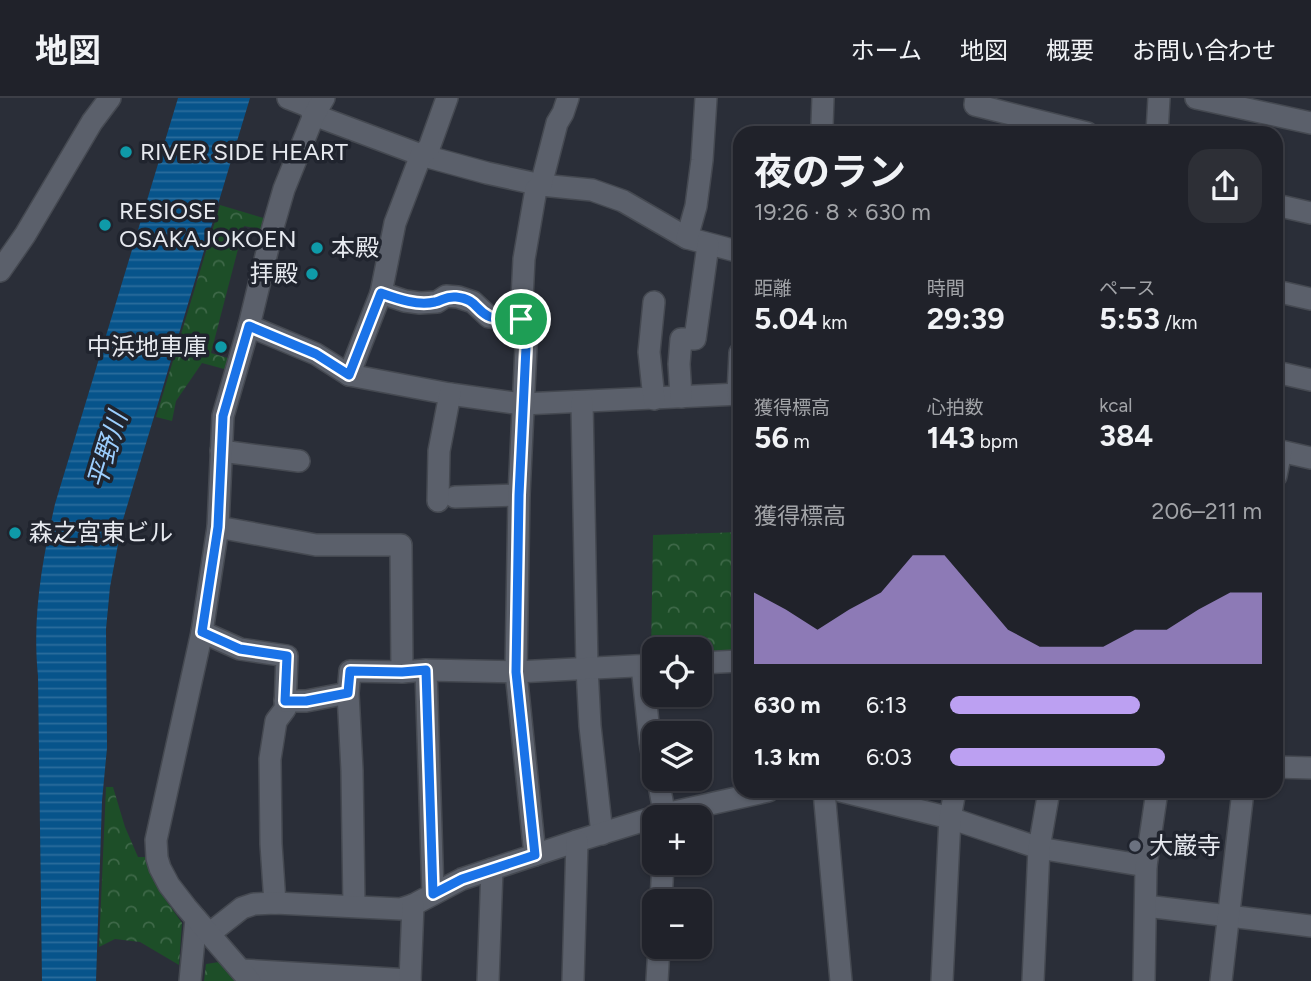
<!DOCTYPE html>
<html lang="ja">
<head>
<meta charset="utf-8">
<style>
	:root { --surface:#20222a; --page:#2d2f36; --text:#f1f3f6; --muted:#a2a4a8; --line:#3d3f47; --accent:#bca0f2 }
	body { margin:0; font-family:Figtree,"Noto Sans JP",sans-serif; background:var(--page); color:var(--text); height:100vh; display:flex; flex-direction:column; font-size:26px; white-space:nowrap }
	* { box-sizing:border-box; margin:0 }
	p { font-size:23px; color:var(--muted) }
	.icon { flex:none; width:38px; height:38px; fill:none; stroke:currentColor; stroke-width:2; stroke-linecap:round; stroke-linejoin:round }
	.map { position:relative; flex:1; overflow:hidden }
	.panel { position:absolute; left:733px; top:28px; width:550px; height:672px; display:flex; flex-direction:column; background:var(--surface); border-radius:21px; box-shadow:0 2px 5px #0004,0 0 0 2px var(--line) }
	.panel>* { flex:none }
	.controls { position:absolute; left:642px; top:539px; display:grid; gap:14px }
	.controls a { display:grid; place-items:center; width:70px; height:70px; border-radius:14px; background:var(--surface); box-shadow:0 2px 5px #0004,0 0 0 2px var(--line); font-size:35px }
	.pin { position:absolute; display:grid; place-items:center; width:60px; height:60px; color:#fff; margin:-30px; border:4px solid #fff; border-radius:50%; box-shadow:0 2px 7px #0007 }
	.round { display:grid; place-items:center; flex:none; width:74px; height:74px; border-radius:21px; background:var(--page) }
	.summary { display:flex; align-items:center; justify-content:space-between; height:119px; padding:0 21px }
	h1 { font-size:38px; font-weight:700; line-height:52px }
	.figures { display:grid; grid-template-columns:repeat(3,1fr); gap:10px; height:119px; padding:7px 21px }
	.figures div { display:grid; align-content:center }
	.figures b { font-size:30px; font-weight:700 }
	.figures small { font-size:19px; font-weight:400 }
	.figures p { font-size:19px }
	.chart { height:196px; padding:14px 21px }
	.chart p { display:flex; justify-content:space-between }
	.chart svg { width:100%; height:126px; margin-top:7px; fill:var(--accent); opacity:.7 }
	ul { padding:0 21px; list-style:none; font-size:23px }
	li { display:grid; grid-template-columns:112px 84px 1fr; align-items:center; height:52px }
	li i { height:18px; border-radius:9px; background:var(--accent) }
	header { display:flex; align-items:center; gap:42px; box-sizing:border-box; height:98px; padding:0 35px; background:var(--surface); border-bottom:2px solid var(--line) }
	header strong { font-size:33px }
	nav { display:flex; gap:38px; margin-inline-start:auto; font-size:24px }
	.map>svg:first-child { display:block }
	.park { fill:url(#park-crowns) }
	.water { fill:url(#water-rules) }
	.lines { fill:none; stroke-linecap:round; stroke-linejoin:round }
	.minor-casing { stroke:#454951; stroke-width:24 }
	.minor { stroke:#5b606b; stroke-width:21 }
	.route-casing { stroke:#fff; stroke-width:14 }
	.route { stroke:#1a73e8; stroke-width:9 }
	.culture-dot { fill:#0f9aa8; stroke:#20242e; stroke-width:2.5 }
	.worship-dot { fill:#6b7280; stroke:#20242e; stroke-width:2.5 }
	.labels { text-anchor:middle; stroke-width:7; stroke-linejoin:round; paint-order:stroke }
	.poi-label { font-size:24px; fill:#e6e9ef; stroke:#20242e; text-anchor:start }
	.water-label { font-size:26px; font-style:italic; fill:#9ccefe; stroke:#20242e }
</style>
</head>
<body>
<header>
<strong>地図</strong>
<nav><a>ホーム</a><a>地図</a><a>概要</a><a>お問い合わせ</a></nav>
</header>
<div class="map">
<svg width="1311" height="883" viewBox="0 0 1311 883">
	<defs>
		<pattern id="park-crowns" width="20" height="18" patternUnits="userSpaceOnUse" patternTransform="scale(1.75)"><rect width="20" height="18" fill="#1d4e28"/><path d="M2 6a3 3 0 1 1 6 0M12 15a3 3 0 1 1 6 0" fill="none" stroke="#3e6848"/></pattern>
		<pattern id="water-rules" width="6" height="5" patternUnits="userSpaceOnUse" patternTransform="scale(1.75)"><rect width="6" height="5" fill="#07548b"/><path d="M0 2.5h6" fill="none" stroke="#2b6d9c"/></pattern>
	</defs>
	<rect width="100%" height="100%" fill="#2a2e38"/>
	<g class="park">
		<path d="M220 107 267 121 264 132 244 128 211 255 231 261 228 272 202 265 176 303 172 323 156 319Z"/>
		<path d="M740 434V555L700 556V551H654V557H651L653 437Z"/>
		<path d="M106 689H113L125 729 138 759H146L160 784 158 791 182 825 179 867 140 844 115 841 99 849Z"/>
		<path d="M219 864 235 883H204L206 866Z"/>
	</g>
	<path class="water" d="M178 0H250L122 425 110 489 106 531 107 650 102 703 96 883H42L38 578C32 520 42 463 55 406Z"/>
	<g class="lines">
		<defs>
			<g id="minor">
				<path d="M288 0 308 8 314 17 421 57 487 75 541 87 592 92 623 103 687 140 740 154"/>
				<path d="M823 0 822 28 824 35"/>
				<path d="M976 0 975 7 1087 35"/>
				<path d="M1196 0 1311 25"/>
				<path d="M1157 35 1159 0"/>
				<path d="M1276 107 1311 115"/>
				<path d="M687 140 696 108 702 62 706 0"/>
				<path d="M0 173 25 137 92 24 110 0"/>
				<path d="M1276 193 1311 201"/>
				<path d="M381 195 405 203 420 205 437 204 446 198 458 199 473 204 489 219 521 221"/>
				<path d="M249 228 316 256 349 277 450 296 522 306 740 296"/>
				<path d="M1276 274 1311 282"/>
				<path d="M349 277 381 195 395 125 421 57 429 50 447 0"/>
				<path d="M738 296 740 255"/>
				<path d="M681 299 679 266 681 241H695L708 147"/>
				<path d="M654 301 649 254 654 204"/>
				<path d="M582 304 587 570 590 628 602 736"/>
				<path d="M1276 352 1311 360"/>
				<path d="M221 353 299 363"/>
				<path d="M1276 378 1281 353"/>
				<path d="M455 399 519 397"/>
				<path d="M438 403 439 353 450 296"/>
				<path d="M218 429 316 447H401L402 574"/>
				<path d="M202 534 240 551 287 558 285 611 276 623 270 661 271 746 275 805"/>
				<path d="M700 565 740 563"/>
				<path d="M642 568 650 644 654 666"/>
				<path d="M426 572 433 796"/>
				<path d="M285 603H306L348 595"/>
				<path d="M1276 669 1311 670"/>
				<path d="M658 681 665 719"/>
				<path d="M824 693 841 883"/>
				<path d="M841 693 950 720 1039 750 1146 768 1157 693"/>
				<path d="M535 757 516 574 519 397 527 228 521 221 524 161 536 91 541 87 557 25 563 15 568 0"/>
				<path d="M661 803 663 765"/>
				<path d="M354 808 352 672 348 595 350 573 402 574 426 572 516 574 654 567"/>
				<path d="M1146 808 1311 828"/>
				<path d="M209 836 242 810 254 806 275 805 401 811 413 807 462 781 577 743 665 716 768 693"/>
				<path d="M241 872 410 882"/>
				<path d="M190 883 196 821"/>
				<path d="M250 883 186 809 169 787 160 770 157 760 156 742 202 534 218 429 223 318 249 228 273 129 284 91 314 17 324 0"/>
				<path d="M410 883 413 807"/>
				<path d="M488 883 492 771"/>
				<path d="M573 883 577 743"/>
				<path d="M657 883 659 849"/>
				<path d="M942 883 950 720 955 693"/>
				<path d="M1033 883 1039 750 1049 693"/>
				<path d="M1144 883 1146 768"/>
				<path d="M1221 883 1243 693"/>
			</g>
		</defs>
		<use href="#minor" class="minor-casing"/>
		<use href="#minor" class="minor"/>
	</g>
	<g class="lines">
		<defs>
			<path id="route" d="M381 195C398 201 417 208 435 204 443 202 446 198 456 199 476 201 475 211 488 218 494 222 513 221 521 221L527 228 519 397 516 574 535 757 462 781 433 796 426 572 402 574 350 573 348 595 306 603H285L287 558 240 551 202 534 218 429 223 318 249 228 316 256 349 277Z"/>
		</defs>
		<use href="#route" class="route-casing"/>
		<use href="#route" class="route"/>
	</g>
	<g class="culture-dot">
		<circle cx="126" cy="54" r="7"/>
		<circle cx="105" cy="127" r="7"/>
		<circle cx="317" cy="150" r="7"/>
		<circle cx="312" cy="176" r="7"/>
		<circle cx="221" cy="249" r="7"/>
		<circle cx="15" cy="435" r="7"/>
	</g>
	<circle class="worship-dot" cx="1135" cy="748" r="7"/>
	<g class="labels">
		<g class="poi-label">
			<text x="140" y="62">RIVER SIDE HEART</text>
			<text x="119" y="121">RESIOSE<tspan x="119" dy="28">OSAKAJOKOEN</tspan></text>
			<text x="331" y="158">本殿</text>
			<text x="298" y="184" text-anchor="end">拝殿</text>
			<text x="207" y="257" text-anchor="end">中浜地車庫</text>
			<text x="29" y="443">森之宮東ビル</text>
			<text x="1149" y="756">大巌寺</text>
		</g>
		<g class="water-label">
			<text transform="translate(107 352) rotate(-73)" y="9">平野川</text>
		</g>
	</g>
</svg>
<div class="controls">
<a><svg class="icon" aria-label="locate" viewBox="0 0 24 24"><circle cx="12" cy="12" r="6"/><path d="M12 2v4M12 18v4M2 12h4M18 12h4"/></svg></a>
<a><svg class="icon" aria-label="layers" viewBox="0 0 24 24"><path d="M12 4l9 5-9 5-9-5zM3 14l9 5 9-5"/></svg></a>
<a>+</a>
<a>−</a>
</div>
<div class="pin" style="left:521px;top:221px;background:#1e9e55"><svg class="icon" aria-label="arrive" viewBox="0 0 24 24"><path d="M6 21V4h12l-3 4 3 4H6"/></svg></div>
<section class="panel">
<div class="summary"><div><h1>夜のラン</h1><p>19:26 · 8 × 630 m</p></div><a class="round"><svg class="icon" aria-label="share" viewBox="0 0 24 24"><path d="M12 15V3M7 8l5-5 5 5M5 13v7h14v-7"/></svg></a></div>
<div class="figures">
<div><p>距離</p><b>5.04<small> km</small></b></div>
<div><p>時間</p><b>29:39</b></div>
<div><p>ペース</p><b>5:53<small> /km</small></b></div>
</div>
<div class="figures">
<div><p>獲得標高</p><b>56<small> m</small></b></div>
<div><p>心拍数</p><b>143<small> bpm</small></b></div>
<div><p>kcal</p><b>384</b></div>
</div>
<div class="chart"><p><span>獲得標高</span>206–211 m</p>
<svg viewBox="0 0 160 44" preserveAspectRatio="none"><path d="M0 44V19L10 25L20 32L30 25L40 19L50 6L60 6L70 19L80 32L90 38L100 38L110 38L120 32L130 32L140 25L150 19L160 19V44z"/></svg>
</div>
<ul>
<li><b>630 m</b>6:13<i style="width:61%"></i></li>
<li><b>1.3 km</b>6:03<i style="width:69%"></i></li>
</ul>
</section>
</div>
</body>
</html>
